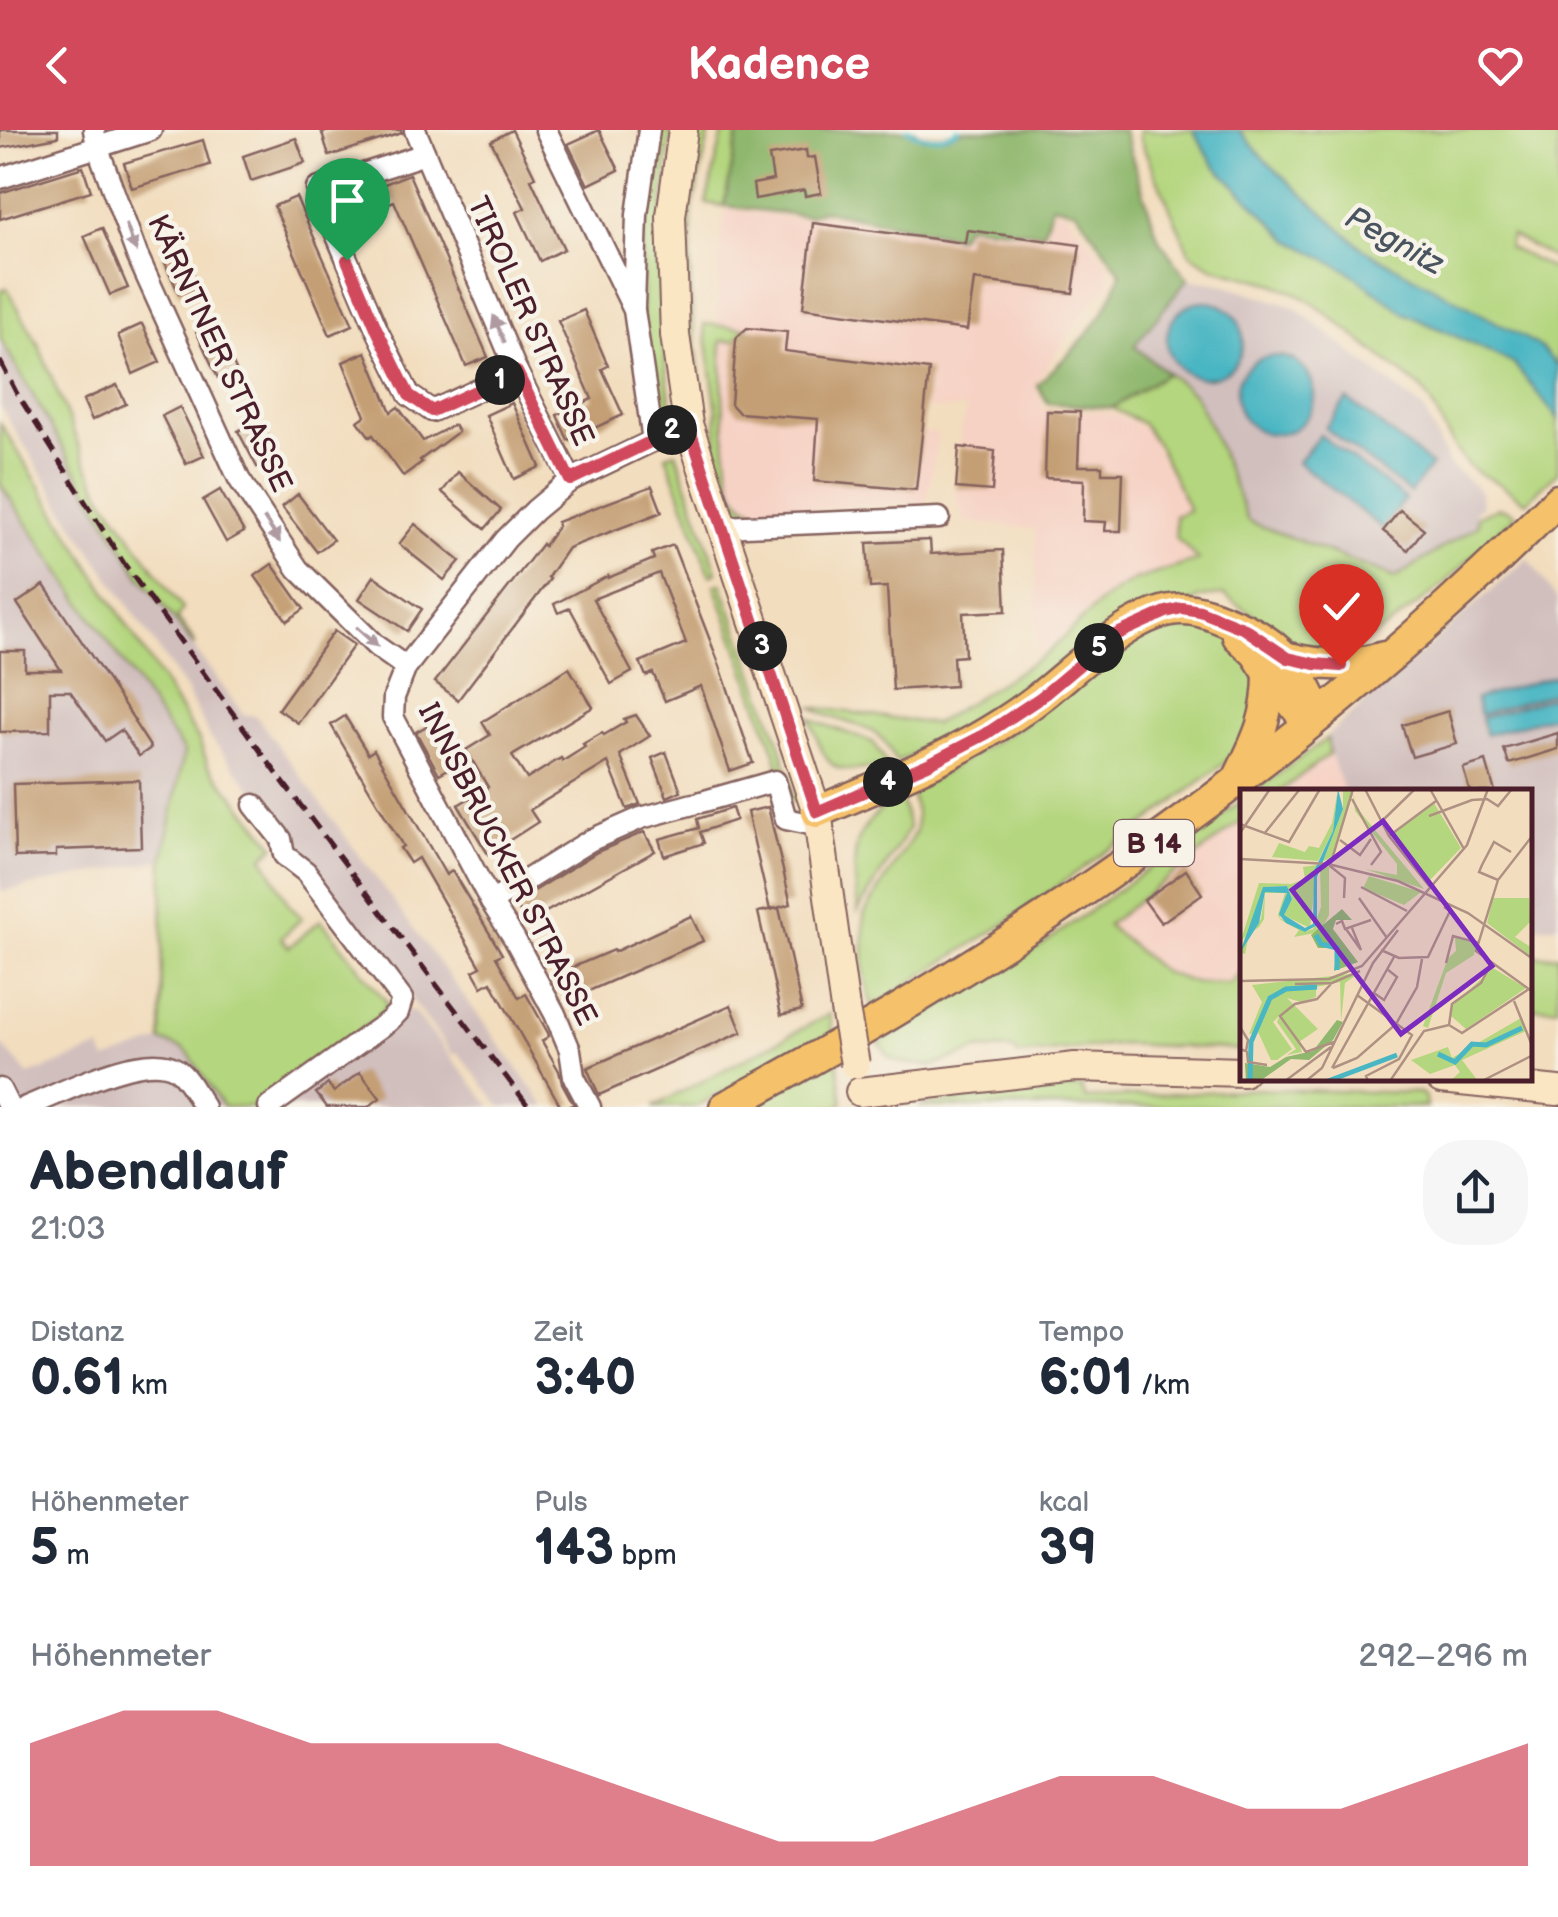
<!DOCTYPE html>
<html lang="de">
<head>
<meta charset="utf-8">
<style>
	:root { --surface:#fff; --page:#f6f6f7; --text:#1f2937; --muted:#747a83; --accent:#d1495b }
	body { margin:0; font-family:"Balsamiq Sans",sans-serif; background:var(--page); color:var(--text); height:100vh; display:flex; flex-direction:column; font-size:38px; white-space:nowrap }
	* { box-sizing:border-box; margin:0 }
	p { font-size:32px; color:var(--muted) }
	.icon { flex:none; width:55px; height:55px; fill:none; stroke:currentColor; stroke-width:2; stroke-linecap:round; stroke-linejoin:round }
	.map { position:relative; height:977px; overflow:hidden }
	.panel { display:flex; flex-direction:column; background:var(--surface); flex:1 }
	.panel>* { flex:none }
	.pin { position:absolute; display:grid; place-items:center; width:85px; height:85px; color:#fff; margin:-102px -42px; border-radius:50% 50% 50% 0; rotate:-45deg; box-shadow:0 0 10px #0007 }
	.pin .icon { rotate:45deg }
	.km { position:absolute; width:50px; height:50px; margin:-25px; border-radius:50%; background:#222; color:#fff; font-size:28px; line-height:50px; text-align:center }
	.round { display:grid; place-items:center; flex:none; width:105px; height:105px; border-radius:40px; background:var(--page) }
	.headline { display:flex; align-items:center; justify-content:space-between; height:170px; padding:0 30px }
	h1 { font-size:55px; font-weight:600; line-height:75px }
	.metrics { display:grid; grid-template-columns:repeat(3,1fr); gap:15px; height:170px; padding:10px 30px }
	.metrics div { display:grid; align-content:center }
	.metrics b { font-size:50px; font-weight:600 }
	.metrics small { font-size:28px; font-weight:400 }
	.metrics p { font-size:28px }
	.chart { height:280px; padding:20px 30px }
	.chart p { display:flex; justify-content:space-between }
	.chart svg { width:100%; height:180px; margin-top:10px; fill:var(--accent); opacity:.7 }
	header { display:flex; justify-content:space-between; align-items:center; height:130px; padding:0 30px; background:var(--accent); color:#fff; font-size:45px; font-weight:600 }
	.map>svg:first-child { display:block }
	.built { fill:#f6d2c4 }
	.industrial { fill:#d1bfbe }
	.green { fill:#b4d67e; stroke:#7f7a54; stroke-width:2.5 }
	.forest { fill:#8fb76d; stroke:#6c6b4c; stroke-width:2.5 }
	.water { fill:#48b6c3; stroke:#496a77; stroke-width:2.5 }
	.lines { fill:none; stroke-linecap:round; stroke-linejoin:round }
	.stream { stroke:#48b6c3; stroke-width:5 }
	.building { fill:#c49f74 }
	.minor-casing { stroke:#85625e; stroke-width:25 }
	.secondary-casing { stroke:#85625e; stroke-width:32 }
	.primary-casing { stroke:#85625e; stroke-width:35 }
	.minor { stroke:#fff; stroke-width:20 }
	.secondary { stroke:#fbe6c4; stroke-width:28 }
	.primary { stroke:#f5c16b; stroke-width:30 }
	.rail { stroke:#4a1f2b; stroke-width:5; stroke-dasharray:15 8; stroke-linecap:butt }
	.secondary-bridge-casing { stroke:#85625e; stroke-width:32; stroke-linecap:butt }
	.secondary-bridge { stroke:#fbe6c4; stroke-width:28 }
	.oneway { fill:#ae9aa0 }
	.route-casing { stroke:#fff; stroke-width:20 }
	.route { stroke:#d1495b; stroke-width:12 }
	.labels { text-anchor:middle; stroke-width:9; stroke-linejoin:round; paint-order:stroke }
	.shield { fill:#f7f3e8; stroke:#7e5f64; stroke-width:2.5 }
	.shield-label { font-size:28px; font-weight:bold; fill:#4a1f2b }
	.street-label { font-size:30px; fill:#4a1f2b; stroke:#f7f3e8 }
	.water-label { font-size:32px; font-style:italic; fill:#495460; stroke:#f7f3e8 }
	.inset-river { fill:none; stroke:#48b6c3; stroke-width:5 }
	.inset-road { fill:none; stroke:#af9183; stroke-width:2.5 }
	.view { fill:#7b2cbf; fill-opacity:0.15; stroke:#7b2cbf; stroke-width:5 }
	.inset-edge { fill:none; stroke:#4a1f2b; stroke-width:5 }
</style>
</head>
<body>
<header><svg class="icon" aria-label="back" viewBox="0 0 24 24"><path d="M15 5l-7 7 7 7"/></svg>Kadence<svg class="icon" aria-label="heart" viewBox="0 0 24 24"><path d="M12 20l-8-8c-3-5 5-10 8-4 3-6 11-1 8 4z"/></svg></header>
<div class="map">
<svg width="1558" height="977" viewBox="0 0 1558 977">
	<rect width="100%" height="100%" fill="#f7f3e8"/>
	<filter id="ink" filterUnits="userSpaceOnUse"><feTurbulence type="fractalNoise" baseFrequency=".01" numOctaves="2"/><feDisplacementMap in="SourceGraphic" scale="20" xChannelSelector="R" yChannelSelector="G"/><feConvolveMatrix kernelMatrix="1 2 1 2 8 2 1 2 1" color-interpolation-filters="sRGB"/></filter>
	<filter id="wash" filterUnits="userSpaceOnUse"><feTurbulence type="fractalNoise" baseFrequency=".0048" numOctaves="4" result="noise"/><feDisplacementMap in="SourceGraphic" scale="40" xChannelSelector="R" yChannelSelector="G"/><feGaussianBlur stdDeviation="2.25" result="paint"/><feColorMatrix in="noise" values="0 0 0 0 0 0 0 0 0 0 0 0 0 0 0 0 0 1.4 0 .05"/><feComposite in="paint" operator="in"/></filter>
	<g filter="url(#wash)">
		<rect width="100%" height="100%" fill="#f2ddbe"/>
		<g class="built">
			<path d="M1055 78 1067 83 1107 132 1110 151 1089 176 1034 255 1044 279 1106 282 1131 291 1147 301 1188 379 1174 385 1173 410 1195 428 1111 461 1037 525 1035 399 965 392 955 359 961 297 967 278 926 279 929 239 787 221V202L718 193 719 130 725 79 806 89 819 84 959 108 968 97 1045 105Z"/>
			<path d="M721 210H736L731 273 739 283 818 289 814 351 916 360 923 302 938 303 927 372 757 382 735 367 729 342 724 308Z"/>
			<path d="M1325 608 1344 662H1255Z"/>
			<path d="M1243 672V865L1135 886 1092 779 1202 703Z"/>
		</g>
		<g class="industrial">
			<path d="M1188 149 1227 155 1294 177 1424 280 1448 333 1481 362 1482 377 1475 381 1479 395 1395 448 1248 391 1212 301 1194 264 1133 217Z"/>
			<path d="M0 208 74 337 138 443 243 584 256 586 546 977H501L458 923 453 925 272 683 210 607 186 560 77 400 0 276Z"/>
			<path d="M0 354 185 622 163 730 0 762Z"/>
			<path d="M1528 428 1558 471V796L1531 797 1530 662H1344L1325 608Z"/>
			<path d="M412 880 492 977H256L378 887Z"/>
			<path d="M161 911 184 919 189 924 223 977H0V913L29 945 100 918 106 930Z"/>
		</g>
		<g class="green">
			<path d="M654 0H671L659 107 660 189 672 287 669 293 662 294 658 289 642 185 643 122Z"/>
			<path d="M693 0H710L692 81 690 163 701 261H696L683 165 685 47Z"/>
			<path d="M724 0H739L724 76 706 73Z"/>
			<path d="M1140 0H1193L1214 35 1290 110 1347 140 1404 183 1484 219 1514 234 1558 289V342L1526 372C1517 366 1509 360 1500 354 1488 347 1476 344 1466 333 1447 312 1439 281 1421 258L1317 176 1298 164 1274 154 1214 138 1190 124 1139 7Z"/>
			<path d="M1239 0H1558V131L1511 105 1508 117 1558 142V236L1538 216 1362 118 1266 31Z"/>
			<path d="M7 158 39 216 86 333 105 370 183 479 177 488 195 513 194 516 138 443 74 337 0 208V161Z"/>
			<path d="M704 194 747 198 737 207 736 210 721 211C723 240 722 351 738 368 742 374 751 378 757 382L750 386 738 377 731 368 716 318 717 280Z"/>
			<path d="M1167 243 1194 264 1212 301 1248 391 1395 448 1478 395 1477 387C1492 380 1501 373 1516 385L1438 459 1390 495 1356 517 1330 523 1304 520 1224 465 1201 467 983 594 896 632C892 625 888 615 883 610 867 592 832 593 813 577L934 594 1046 524 1106 467 1135 450 1199 430 1176 408 1175 386 1189 380 1160 319 1143 294 1112 278Z"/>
			<path d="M0 293 199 610 208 635 275 716 263 727 289 775 302 788 281 808 289 817 321 790 388 874 378 887 256 977H223L189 924 184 919 161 911 163 730 184 622 0 354Z"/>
			<path d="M676 322 717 442 710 445 666 325Z"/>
			<path d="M721 453 781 617 795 671 788 672 775 623 715 455Z"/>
			<path d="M1172 493C1198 495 1241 500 1251 529 1257 544 1259 562 1262 578L1235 625 1154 687 1006 793 872 877 864 841V784L916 701V684L911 662 1027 592 1132 508Z"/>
			<path d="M809 587 820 593 873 612 887 635C828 647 829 640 809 587Z"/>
			<path d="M1327 608 1329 624 1279 662H1254Z"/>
			<path d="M900 666 909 698 858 781C853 724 846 701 900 666Z"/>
			<path d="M1243 670V690L1107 795 1163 842 1195 853 1230 854 1243 839V920L1126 914 1017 925 1015 920 981 919 932 936 903 933 890 928 879 913 1045 813Z"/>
			<path d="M1558 825V877L1531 878V827Z"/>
			<path d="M830 884 833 903 695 977H653Z"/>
			<path d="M837 927 843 973 835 977H746Z"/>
			<path d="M1081 957 1086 969 1255 959 1421 963 1425 967 1426 977H919L930 973Z"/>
		</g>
		<path class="forest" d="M739 0H915L923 8 947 7 963 0H1123L1159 110 1188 149 1134 216 1167 243 1112 278 1048 273 1037 255C1074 219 1105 194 1121 143L1076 80 1052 75 1043 103 966 95 958 107 822 80 808 86 724 76Z"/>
		<g class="water">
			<path d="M1193 0H1239L1266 31 1362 118 1539 216 1558 236V289L1514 234 1484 219 1404 183 1347 140 1290 110 1214 35Z"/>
			<circle cx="1205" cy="210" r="38"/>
			<circle cx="1275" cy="265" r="39"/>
			<path d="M1347 269 1431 335 1410 363 1325 298Z"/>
			<path d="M1320 305 1405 369 1382 398 1298 332Z"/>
			<path d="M1558 545V561L1480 585 1475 569Z"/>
			<path d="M1558 565V584L1486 605 1481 588Z"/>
		</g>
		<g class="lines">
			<path class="stream" d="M908 0C924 9 942 10 958 0"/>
		</g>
		<g id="blocks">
			<g class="building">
				<path d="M0 0H58V7L0 18Z"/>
				<path d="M332 0H401L402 3 329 26 322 3Z"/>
				<path d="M512 0 535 47 531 49 564 119 540 131 517 82 525 78 491 11Z"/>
				<path d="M599 0 619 40 588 55 568 14Z"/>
				<path d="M296 8 305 33 251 51 243 26Z"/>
				<path d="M203 10 210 35 132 58 124 33Z"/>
				<path d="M806 20 807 28 815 27 821 63 805 66 804 60 755 69 753 54 773 50 769 26Z"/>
				<path d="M83 37 91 61 0 89V63Z"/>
				<path d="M409 44 488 227 466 236 394 71 379 77 372 59Z"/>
				<path d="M296 67 353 195 330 205 274 76Z"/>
				<path d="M813 93 965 113 967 100 1080 115 1073 163 974 150 967 200 803 178Z"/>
				<path d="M102 98 128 158 110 165 84 106Z"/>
				<path d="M182 117 198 155 179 164 162 126Z"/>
				<path d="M584 180 608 236 602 239 623 285 568 310 557 285 592 269 558 191Z"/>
				<path d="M214 192 236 240 218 248 196 201Z"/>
				<path d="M142 194 160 232 133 244 118 205Z"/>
				<path d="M747 198 787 202 785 221 929 240 916 360 814 351 818 289 739 283 731 274 736 210 737 207Z"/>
				<path d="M366 222 391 282 398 277 423 311 454 295 458 302 420 330 422 332 403 346 373 305 370 307 358 291 365 286 343 232Z"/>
				<path d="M117 255 126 274 92 290 83 270Z"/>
				<path d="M512 273 540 337 514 349 486 285Z"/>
				<path d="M180 277 204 326 186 334 162 286Z"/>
				<path d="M1047 281 1080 282 1078 336H1102V343H1123L1121 401H1105L1106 392 1083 391 1084 350 1045 348Z"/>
				<path d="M259 290 278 326 257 337 238 301Z"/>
				<path d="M959 317 995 321 992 361 956 358Z"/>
				<path d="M458 342 501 380 485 399 442 362Z"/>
				<path d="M652 356 662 382 568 418 548 447 550 449 458 570 435 552 528 432 542 414 544 416 558 396 557 392Z"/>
				<path d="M220 360 244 402 226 412 203 370Z"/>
				<path d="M298 364 333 410 317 422 282 377Z"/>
				<path d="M1400 380 1424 399 1408 420 1383 401Z"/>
				<path d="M415 394 460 431 444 450 399 414Z"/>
				<path d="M930 410 931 424 1003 420 1006 481 963 483 965 526 953 527 955 556 893 560 887 457 870 458 867 413Z"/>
				<path d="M673 415 720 536 753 633 730 641 701 556 665 571 653 543 646 546 640 532 686 513 659 443 593 469 632 542 611 554 570 478 558 483 554 474 608 446V448L654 429 652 423Z"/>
				<path d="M272 434 304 479 287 491 255 446Z"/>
				<path d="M374 446 422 479 407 501 359 469Z"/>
				<path d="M44 455 135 591 134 592 151 618 139 626 121 600 105 611 70 561H50V601L0 602V521H25V540H61L17 473Z"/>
				<path d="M334 501 354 515 298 593 278 579Z"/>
				<path d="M569 538 593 577 512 626 527 649 561 628 563 631 585 617 583 614 602 603 604 605 626 592 624 589 636 585 650 606 620 625 640 674 627 679 608 632 530 680 538 692 488 724 458 675 488 657 466 620 490 605 482 592Z"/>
				<path d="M1448 581 1457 614 1412 627 1402 595Z"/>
				<path d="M345 586 368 624 374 620 446 745 452 741 502 824 496 827 519 868 526 864 548 903 549 906 542 911 559 941 562 953 574 975 561 977 491 852 482 857 473 841 481 837 418 728 410 733 400 718 403 716 331 595Z"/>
				<path d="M437 590 461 632 439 644 416 602Z"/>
				<path d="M1558 603V619L1509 634 1504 619Z"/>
				<path d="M666 622 681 661 667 667 652 628Z"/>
				<path d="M1486 631 1495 662H1470L1463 638Z"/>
				<path d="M139 650 141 717 56 720V726L15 727 13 654Z"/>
				<path d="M768 677 791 774 770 780 747 682Z"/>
				<path d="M732 678 736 690 700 702 704 713 664 726 659 709 699 698 697 689Z"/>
				<path d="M644 702 655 721 526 793 515 773 597 722Z"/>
				<path d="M1186 740 1202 764 1161 793 1144 770Z"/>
				<path d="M779 778 802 880 781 885 758 782Z"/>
				<path d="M691 786 703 811 568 870 558 848 561 847 559 843 613 820 614 822Z"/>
				<path d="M731 875 742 902 599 965 587 938Z"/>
				<path d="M360 942 380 968 368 977H327L316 963 328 954 334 962Z"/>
			</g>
		</g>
	</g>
	<g filter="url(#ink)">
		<use href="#blocks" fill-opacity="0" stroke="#85625e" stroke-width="2.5"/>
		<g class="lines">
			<defs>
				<g id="minor">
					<path d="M94 0 97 16 137 125 239 349 298 439 376 516 406 537"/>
					<path d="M415 0 517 242 571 350"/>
					<path d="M546 0 634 180 653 311"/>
					<path d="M425 24 317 59 377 200 409 265 432 281 517 242"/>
					<path d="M0 48 151 0"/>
					<path d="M634 177 637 85 649 0"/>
					<path d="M722 397 939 388"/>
					<path d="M701 672 775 651 786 689 819 696"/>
					<path d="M254 675 281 709 284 725 306 742 402 869 398 882 389 891 269 977"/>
					<path d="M491 772 591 710 641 688 693 674"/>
					<path d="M0 959 9 977"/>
					<path d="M26 977C60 964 144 919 176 939 188 947 196 965 204 977"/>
					<path d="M590 977 574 947 570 920 555 884 514 808 491 772 393 587 394 567 406 537 506 409 535 380 571 350 688 294"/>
				</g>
				<g id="secondary">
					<path d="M683 0 671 86 675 205 688 294 817 682 845 879"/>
					<path d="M1441 949 1558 961"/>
					<path d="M860 962 1075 937 1243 942"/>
				</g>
				<g id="primary">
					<path d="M1238 506 1256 523 1269 543 1309 594"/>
					<path d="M1289 528C1322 536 1351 537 1384 527"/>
					<path d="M1240 645C1259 607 1269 586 1269 543"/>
					<path d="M817 682C875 657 936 634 990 601 1008 590 1025 579 1041 566 1077 538 1134 479 1182 479 1200 479 1217 487 1234 494 1281 513 1300 540 1319 586"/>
					<path d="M725 977C1029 815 1315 615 1558 370"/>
				</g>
			</defs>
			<use href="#minor" class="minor-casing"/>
			<use href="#secondary" class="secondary-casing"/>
			<use href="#primary" class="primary-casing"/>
			<use href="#minor" class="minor"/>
			<use href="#secondary" class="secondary"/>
			<use href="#primary" class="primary"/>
			<path class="rail" d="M0 231 16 262 125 435 280 648 529 977"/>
			<defs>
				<path id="secondary-bridge" d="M845 879 855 934"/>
			</defs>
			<use href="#secondary-bridge" class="secondary-bridge-casing"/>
			<use href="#secondary-bridge" class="secondary-bridge"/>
		</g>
		<defs><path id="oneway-solid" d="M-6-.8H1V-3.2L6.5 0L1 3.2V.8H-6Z" transform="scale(2.5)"/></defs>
		<g class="oneway">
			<use href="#oneway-solid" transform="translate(131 108) rotate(70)"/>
			<use href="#oneway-solid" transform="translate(499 199) rotate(-113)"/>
			<use href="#oneway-solid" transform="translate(272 400) rotate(57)"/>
			<use href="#oneway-solid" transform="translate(367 507) rotate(42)"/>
		</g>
	</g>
	<g class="lines" filter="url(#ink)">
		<defs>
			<path id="route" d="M347 130 377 200 409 265 432 281 517 242 570 350 688 294 817 682 928 634 986 604 1040 568 1115 505 1166 482 1182 478 1200 481 1245 499 1288 528 1315 534 1341 536"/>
		</defs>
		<use href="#route" class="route-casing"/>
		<use href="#route" class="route"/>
	</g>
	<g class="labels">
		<rect class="shield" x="1114" y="690" width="80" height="46" rx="8"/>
		<g class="shield-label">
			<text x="1154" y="723">B 14</text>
		</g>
		<g class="street-label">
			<text transform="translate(531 191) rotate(66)" y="10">TIROLER STRASSE</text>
			<text transform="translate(220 223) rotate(65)" y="10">KÄRNTNER STRASSE</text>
			<text transform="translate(508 734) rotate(63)" y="10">INNSBRUCKER STRASSE</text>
		</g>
		<g class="water-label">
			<text transform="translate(1395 110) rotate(29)" y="11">Pegnitz</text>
		</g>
	</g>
	<g transform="translate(1240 659)">
		<rect width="292" height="292" fill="#f2ddbe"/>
		<path d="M98 0 93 42 78 72 32 68 39 54 65 63 69 57 79 59 92 34ZM103 0H112L116 18 184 100 125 80 157 86V75L115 22 113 5 92 69 83 72 103 20ZM194 14 221 59 189 92 151 46ZM77 76 70 139 43 126 52 110 47 97 23 98 14 135 0 154 19 94 51 95 65 90 63 78ZM80 77 89 78V126L80 143 54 148 59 141 44 133 40 130 38 126 45 104H25L24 130 19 138 9 145 5 165 0 164 6 145 21 130 25 103 46 102 47 112 40 129 65 143 73 140 81 118ZM129 87 181 103 164 116 123 99ZM253 109H289L290 133 275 148 292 159V168L247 134ZM215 148 236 155 234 166 206 184 188 239 183 237 208 169 216 162ZM253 179 286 199 226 240 210 226 212 217ZM119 184 105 194 101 232 100 193 76 198V208L61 213 47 209 78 240 59 253 62 263 47 266 56 260 37 233 40 226 33 233 52 260 37 271H31L18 243 9 245 22 213 12 196ZM281 229 286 242 222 271 238 292H210L220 283 215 276 190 285 171 271 208 258 212 269Z" fill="#b4d67e"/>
		<path d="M102 120 112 131H96L93 140 118 173 94 182 97 159H78L71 146ZM97 231 103 233 93 251 69 271 51 270 20 292H6L5 274 30 278 46 268 73 262Z" fill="#8fb76d"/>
		<path d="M98 0 103 20 77 88V136L65 143 46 134 39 125 47 104 25 103 19 134 0 164 23 98 47 97 52 110 44 126 65 139 73 135 74 82 93 42Z" fill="#48b6c3"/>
		<path class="inset-river" d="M76 146 81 155 97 159V181M198 265 215 273 232 255 246 256 282 239M10 292 11 253 30 209 46 200 77 198M88 292 157 266"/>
		<path class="inset-road" d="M125 0 149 47 190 98M190 0 224 60M112 10 141 63 131 76M189 27 232 11 247 10 258 17 272 0M142 32 175 0M0 35 49 53 80 0M0 44 30 0M24 45 60 0M293 46 258 91 236 162 293 203M149 47 196 12M100 51 120 66 131 50M0 70 88 75 158 92 228 124 293 170M258 91 239 83 242 76 254 53 271 63M121 98 167 122M104 109 105 89 90 77 113 0M119 109 147 149M96 135 102 132 105 140 131 131M106 140 121 161 112 139M141 161 159 169 188 168 210 122 204 118M206 174 213 147 239 154M0 192 89 190 122 177 227 56 248 0M55 195 92 194 120 182M91 195 77 210 55 215 40 227 66 263 94 253M134 204 144 211 157 188 147 180M117 206 172 246 159 270 126 287 128 292M274 212 293 259M209 236 222 244 289 200M209 236 212 215 241 194 251 175M0 238 8 251 6 262 0 260M7 262 8 273 27 276M92 279 154 168M93 279 117 269 156 235 177 198 182 170M45 292 91 258M66 292 82 279 133 174 158 141M150 292 184 242 209 236M242 292 293 266"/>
		<path class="view" d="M143 32 252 177 161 245 52 101Z"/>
		<rect width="292" height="292" class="inset-edge"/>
	</g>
</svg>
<div class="pin" style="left:347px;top:130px;background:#1e9e55"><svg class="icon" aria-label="arrive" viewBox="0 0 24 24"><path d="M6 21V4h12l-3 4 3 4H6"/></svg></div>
<div class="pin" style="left:1341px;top:536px;background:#d93025"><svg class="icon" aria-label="check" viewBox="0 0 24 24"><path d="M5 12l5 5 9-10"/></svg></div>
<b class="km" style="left:500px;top:250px">1</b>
<b class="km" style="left:672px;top:300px">2</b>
<b class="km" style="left:762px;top:516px">3</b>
<b class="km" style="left:888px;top:652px">4</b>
<b class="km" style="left:1099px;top:518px">5</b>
</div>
<section class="panel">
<div class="headline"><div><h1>Abendlauf</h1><p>21:03</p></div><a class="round"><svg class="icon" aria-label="share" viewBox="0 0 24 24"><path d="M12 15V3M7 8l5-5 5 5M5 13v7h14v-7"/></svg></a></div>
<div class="metrics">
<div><p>Distanz</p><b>0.61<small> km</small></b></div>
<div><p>Zeit</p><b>3:40</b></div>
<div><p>Tempo</p><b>6:01<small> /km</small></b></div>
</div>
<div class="metrics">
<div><p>Höhenmeter</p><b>5<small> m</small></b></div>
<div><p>Puls</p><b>143<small> bpm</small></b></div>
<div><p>kcal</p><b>39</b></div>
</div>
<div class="chart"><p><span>Höhenmeter</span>292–296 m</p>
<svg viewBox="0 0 160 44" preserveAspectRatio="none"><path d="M0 44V14L10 6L20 6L30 14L40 14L50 14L60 22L70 30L80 38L90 38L100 30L110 22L120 22L130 30L140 30L150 22L160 14V44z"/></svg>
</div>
</section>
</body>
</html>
